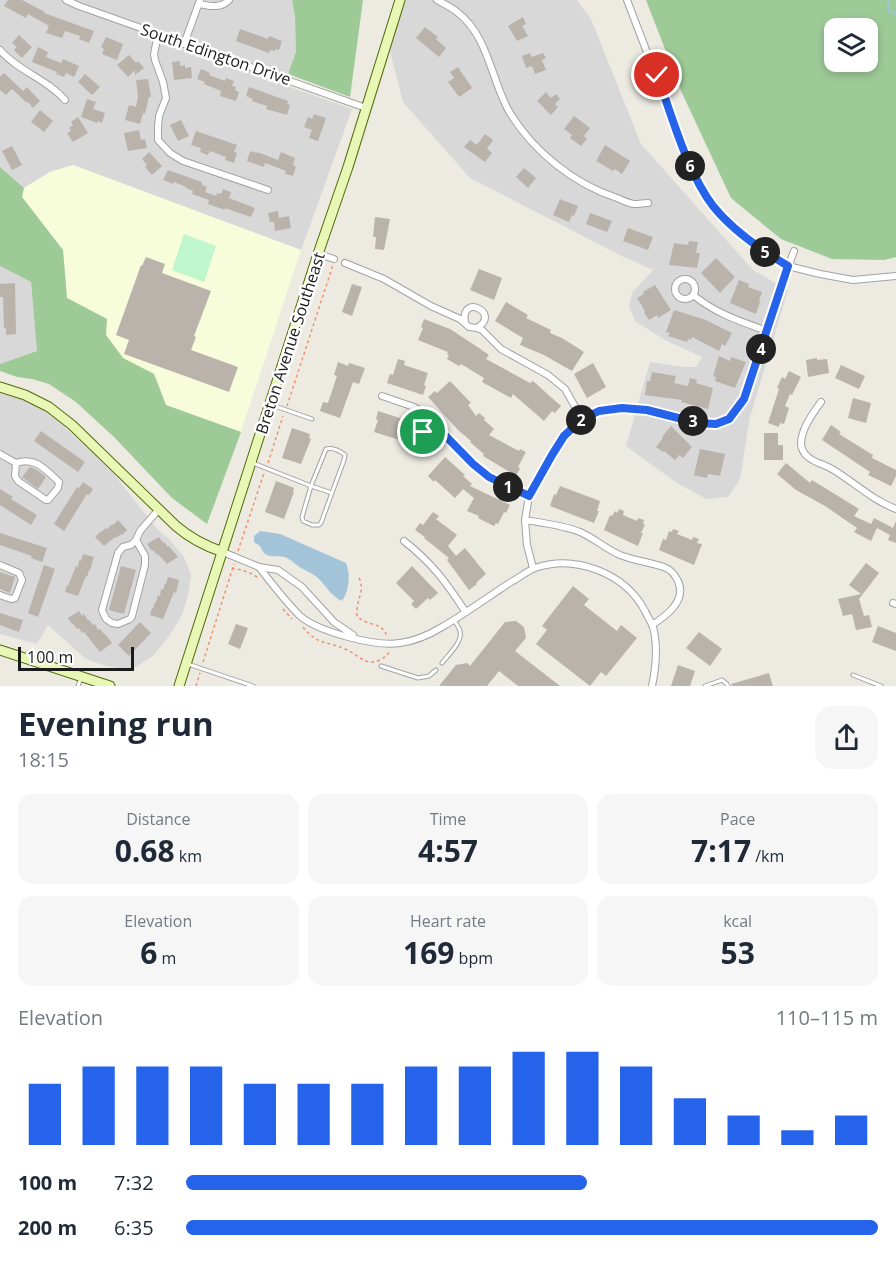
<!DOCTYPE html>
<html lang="en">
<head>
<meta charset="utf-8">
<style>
	:root { --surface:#fff; --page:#f6f6f7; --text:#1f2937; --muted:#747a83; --accent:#2563eb }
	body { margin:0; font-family:"Open Sans",sans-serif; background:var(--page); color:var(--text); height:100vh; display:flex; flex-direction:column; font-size:22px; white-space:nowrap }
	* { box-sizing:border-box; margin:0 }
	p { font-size:20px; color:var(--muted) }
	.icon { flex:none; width:33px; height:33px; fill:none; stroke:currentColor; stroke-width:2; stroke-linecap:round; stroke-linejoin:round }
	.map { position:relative; height:686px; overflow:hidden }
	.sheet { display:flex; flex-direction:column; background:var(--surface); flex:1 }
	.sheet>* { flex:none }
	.tools { position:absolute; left:824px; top:18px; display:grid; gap:12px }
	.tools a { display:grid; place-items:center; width:54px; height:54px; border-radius:12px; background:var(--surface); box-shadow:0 3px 9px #0003; font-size:30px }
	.scale { position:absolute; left:18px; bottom:15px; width:116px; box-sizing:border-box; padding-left:6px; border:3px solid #1b1b1b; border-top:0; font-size:16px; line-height:21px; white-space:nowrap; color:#1b1b1b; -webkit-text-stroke:4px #fff; paint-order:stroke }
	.pin { position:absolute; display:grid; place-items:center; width:51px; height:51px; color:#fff; margin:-26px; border:3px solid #fff; border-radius:50%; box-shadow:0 2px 6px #0007 }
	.km { position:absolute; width:30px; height:30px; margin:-15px; border-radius:50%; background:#222; color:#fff; font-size:16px; line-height:30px; text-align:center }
	.round { display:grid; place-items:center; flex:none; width:63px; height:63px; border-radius:18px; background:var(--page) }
	.overview { display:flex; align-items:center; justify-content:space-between; height:102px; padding:0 18px }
	h1 { font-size:33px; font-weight:700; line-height:45px }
	.stats { display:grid; grid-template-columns:repeat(3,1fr); gap:9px; height:102px; padding:6px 18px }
	.stats div { display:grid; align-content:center; border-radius:15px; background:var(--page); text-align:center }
	.stats b { font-size:30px; font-weight:700 }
	.stats small { font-size:16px; font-weight:400 }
	.stats p { font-size:16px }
	.chart { height:168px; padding:12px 18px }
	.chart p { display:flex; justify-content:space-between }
	.chart svg { width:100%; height:108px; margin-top:6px; stroke:var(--accent); stroke-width:6 }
	ul { padding:0 18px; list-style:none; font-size:20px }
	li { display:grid; grid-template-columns:96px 72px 1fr; align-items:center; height:45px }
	li i { height:15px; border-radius:8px; background:var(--accent) }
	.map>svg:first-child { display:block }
	.residential { fill:#d9d8d8 }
	.education { fill:#f7fdda }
	.forest { fill:#9eca98; fill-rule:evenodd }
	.park { fill:#bff6cc }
	.water { fill:#a3c4d8 }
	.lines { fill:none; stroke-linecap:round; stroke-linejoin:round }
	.stream { stroke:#a3c4d8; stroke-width:2 }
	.building { fill:#b9b3ab }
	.lane-casing { stroke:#a2a2a2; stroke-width:5 }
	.street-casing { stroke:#a2a2a2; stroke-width:8 }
	.secondary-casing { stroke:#516b0a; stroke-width:11 }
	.path { stroke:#f2906c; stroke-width:1.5; stroke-dasharray:3 3; stroke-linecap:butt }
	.lane { stroke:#fff; stroke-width:3 }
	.street { stroke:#fff; stroke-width:6 }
	.secondary { stroke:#e8f6b6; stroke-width:9 }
	.route-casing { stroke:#fff; stroke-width:12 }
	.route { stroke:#2563eb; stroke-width:8 }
	.labels { text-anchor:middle; stroke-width:5; stroke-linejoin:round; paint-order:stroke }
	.street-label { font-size:16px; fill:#1b1b1b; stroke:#fff }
</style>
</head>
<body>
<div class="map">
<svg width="896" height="686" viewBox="0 0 896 686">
	<rect width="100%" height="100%" fill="#eceae1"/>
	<g class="residential">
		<path d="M0 0H292L295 17 296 52 284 85 352 109 301 250 73 165 50 172 24 188 0 167Z"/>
		<path d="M406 0H577L591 19 641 144 753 270 788 290 750 417 740 479 728 497 706 499 674 481 626 446 650 362 684 367H696L702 357 665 340 635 321 629 306 632 293 653 270 620 255 470 178 403 102 389 47Z"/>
		<path d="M0 266 31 282 37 351 0 364Z"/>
		<path d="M0 393 8 394 35 404 55 418 112 472 158 530 169 539 184 557 191 575 188 595 182 615 170 635 153 656 131 670 106 666 86 659 48 625 37 644 0 634Z"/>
	</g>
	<path class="education" d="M73 165 301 250 241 432 166 405 154 374 123 358 106 335 107 319 67 298 63 250 22 197 24 188 50 172Z"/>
	<g class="forest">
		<path d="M292 0H363L350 97 288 74 296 52 295 17Z"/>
		<path d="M646 0H896V257L884 260 832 259 781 239 731 198 682 93ZM834 28H867V62H834Z"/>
		<path d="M0 167 24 188 22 197 63 250 67 298 107 319 106 335 123 358 154 374 166 405 241 432 207 524 172 498 115 438 76 402 49 384 32 379 17 377 0 371V364L37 351 31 282 0 266Z"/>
	</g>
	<path class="park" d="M184 234 216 246 204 282 172 270Z"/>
	<path class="water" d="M260 531 280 534 346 563C351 575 349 591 342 601 330 595 328 588 319 579 314 574 308 572 303 569 297 566 293 561 287 558 276 553 266 562 260 546L254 542V536Z"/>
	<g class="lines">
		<path class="stream" d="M888 0 889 11 896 13"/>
	</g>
	<g class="building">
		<path d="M8 0H22L45 12 44 13 94 31 89 43 79 39 80 36 65 31 62 38 46 33 49 26 28 14 26 18 4 6Z"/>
		<path d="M523 17 526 24 522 26 528 36 517 41 508 26Z"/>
		<path d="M425 27 438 37 436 39 446 48 439 57 416 38Z"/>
		<path d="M240 29 268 39 269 36 282 41 279 50 275 49V51L270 50 269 53 236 41Z"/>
		<path d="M19 35 32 47 22 58 14 50 17 47 12 43Z"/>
		<path d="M106 37 123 44 117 60 102 54 104 49 101 47Z"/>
		<path d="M38 47 48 52 46 57 61 63 63 59 79 66 74 77 66 73 64 77 56 74 57 72 32 62Z"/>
		<path d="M530 53 532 57 543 53 546 58 542 60 546 70 535 74 532 66 526 68 522 56Z"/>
		<path d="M129 55 136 63 138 61 144 68 135 75V70L128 77 117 65Z"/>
		<path d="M180 61V66L185 65V68L191 67 192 78 174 80 172 62Z"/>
		<path d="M458 67 472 88 459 97 448 82 454 78 450 72Z"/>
		<path d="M201 69 210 73 209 75 225 81 226 78 234 81 232 86 236 87 235 90 239 92 236 101 220 96 221 91 204 84 205 82 197 79Z"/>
		<path d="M4 73 23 91 27 87 40 101 33 108 28 102 27 103 12 89 6 95 0 90V77Z"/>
		<path d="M85 74 100 87 92 95 78 82Z"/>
		<path d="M148 79 151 97H149L145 114 143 113 140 124 125 120 129 105 136 107 138 97 136 80Z"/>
		<path d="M249 87 288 101 287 104 290 105 287 115 266 109 267 106 252 101 253 99 246 96Z"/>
		<path d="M546 92 551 98 556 94 560 99 555 104 558 107 551 115 537 101Z"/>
		<path d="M87 99 96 102 93 109 105 113 102 123 98 121 97 123 81 117Z"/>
		<path d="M40 110 53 121 44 132 31 122Z"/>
		<path d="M314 114 326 118 318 141 309 138 312 130 304 127 308 117 312 119Z"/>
		<path d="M574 116 590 128 584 136 587 139 581 146 570 138 572 135 564 129Z"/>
		<path d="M78 117 88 133 73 142 67 133 71 131 69 128 73 125 71 122Z"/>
		<path d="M181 120 189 136 178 141 170 125Z"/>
		<path d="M139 130 141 140 145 139 147 148 128 151 124 133Z"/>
		<path d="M196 131 237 145 234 152 237 153 234 163 225 160 226 157 210 151 208 155 200 152 201 148 191 145Z"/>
		<path d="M485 134 493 140 487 149 492 153 485 162 464 147 470 140 477 145Z"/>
		<path d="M605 145 630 161 622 174 615 169 613 171 596 161Z"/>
		<path d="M12 146 22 165 12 170 2 151Z"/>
		<path d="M250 151 257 153V152L278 160 281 152 295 158 293 165 296 167 293 176 285 174 286 171 265 163 264 167 247 161Z"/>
		<path d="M149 152 162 166 152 175 145 167 147 165 142 159Z"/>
		<path d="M524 168 536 178 528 188 516 177Z"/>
		<path d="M168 170 202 182V185L207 187 205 192 216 196 217 193 221 194 223 189 231 192 229 198 255 208 251 217 225 208V210L208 204 209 200 192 194 193 191 186 188V187L174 182 173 184 163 180Z"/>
		<path d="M560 199 578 206 574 216 572 215 569 222 553 215Z"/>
		<path d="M278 211 279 218 289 216 291 228 275 231 274 222H270L268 213Z"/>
		<path d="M590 213 612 221 607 232 586 224Z"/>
		<path d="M375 217 390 219 384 250 375 249 376 237H373Z"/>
		<path d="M628 228 653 237 648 250 623 241Z"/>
		<path d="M689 241 698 242 696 253H700L697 268 669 265 674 243 688 245Z"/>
		<path d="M146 257 165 264 162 273 211 291 194 336 196 337 191 350 238 367 229 392 124 354 129 340 116 335 141 265 142 266Z"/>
		<path d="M716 258 735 277 720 293 701 273Z"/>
		<path d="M479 269 502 278 494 300 470 290Z"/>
		<path d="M739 280 749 284 748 287 762 292 759 301 760 302 756 314 730 303Z"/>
		<path d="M15 283 16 334 6 335V328H4L3 297H0V284Z"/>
		<path d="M352 284 362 287 352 316 342 312Z"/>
		<path d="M655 285 671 310 658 318 657 315 649 320 644 312 645 311 637 298 644 294 643 292Z"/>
		<path d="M506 302 528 315 526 318 551 330 550 333 562 338 584 352 572 371 544 355 520 345 523 338 495 321Z"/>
		<path d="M674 310 706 320 732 333 725 346 722 344 719 351 692 337 691 340 688 339 687 342 668 336 670 333 666 332Z"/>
		<path d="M424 319 450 329 479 348 489 355 486 359 530 383 533 381 561 406 555 413 552 411 544 421 513 394 511 398 482 382 484 378 461 364 459 366 447 359 449 355 447 354 448 352 418 340 423 328 421 327Z"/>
		<path d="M719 356 730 361 731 357 746 362 735 388 715 381 716 377 713 376Z"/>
		<path d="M817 358V360L827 359 829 373 808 377 806 360Z"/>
		<path d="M398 359 405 361 404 365 428 373 424 385 426 386 423 395 387 383 390 374 393 375Z"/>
		<path d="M338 362 348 366 349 363 365 368 359 384 353 382 340 418 320 411 323 402 328 403 337 376 334 375Z"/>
		<path d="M593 363 606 387 587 398 574 374Z"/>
		<path d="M841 365 865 376 859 389 835 378Z"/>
		<path d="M789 371 801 377 792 395 790 394 785 406 789 408 784 424 780 423 779 427 768 423 779 389 777 388 782 377 785 379Z"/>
		<path d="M652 372 676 376 674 383 688 386 690 378 697 380 696 383 713 388 708 409 681 402 682 400 645 395 647 381H650Z"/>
		<path d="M450 381 471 403 468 405 476 416 479 413 485 418 484 420 494 429 489 435 519 451 520 449 526 452 518 467 520 468 516 476 483 456 484 454 470 442 471 441 458 430 428 397 435 391 437 393Z"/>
		<path d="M853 398 871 403 866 423 848 418Z"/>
		<path d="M378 411 415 423 412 432 409 431 406 442 374 432 378 420 376 419Z"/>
		<path d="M831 425 841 432 839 434 873 455 872 458 896 470V476L891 486 868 475 870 472 822 440Z"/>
		<path d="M671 426 692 447 683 458 679 455 675 460 664 451 663 452 656 447 663 438 662 437Z"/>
		<path d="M292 428 310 434 309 438 311 439 301 464 282 458Z"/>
		<path d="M41 431 85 462 78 472 34 441Z"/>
		<path d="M764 433H778V445H783V460H764Z"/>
		<path d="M700 449 725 454 720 476 708 474 707 478 694 475Z"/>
		<path d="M445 457 465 475 463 476 472 484 470 486 510 505 506 513 504 512 498 524 496 523 494 526 478 518 479 516 467 511 474 498 463 489 455 498 435 480 434 482 428 476Z"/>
		<path d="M786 463 810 483 812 480 859 509 854 516 871 524 874 518 893 528 896 521V543L888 540 890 535 877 528 871 541 854 532 857 528 825 506 796 490 777 474Z"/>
		<path d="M30 467 37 470 46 477 38 489 22 477Z"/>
		<path d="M276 481 294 488 293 492H294L284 519 265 512Z"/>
		<path d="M83 482 93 489 89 495 87 494 64 531 54 524 77 487 79 488Z"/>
		<path d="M560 486 600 501 597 511H599L594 523 550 506 554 494 556 495Z"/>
		<path d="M0 489 13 497 11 499 37 515 31 525 0 505Z"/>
		<path d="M619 509 624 511 623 515 637 521 638 518 644 520 643 524 645 525 641 533H643L638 546 604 530 610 515 612 516 615 511 617 513Z"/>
		<path d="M433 512 439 516 436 519 457 535 448 546 456 556 465 548 486 574 476 583 477 584 469 590 447 560 449 558 424 538 425 537 415 530 420 523 423 525Z"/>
		<path d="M118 520 127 530 122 535 121 534 116 538 115 537 104 546 95 537 100 532H101L106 528 107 529 112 524 113 525Z"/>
		<path d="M673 529 679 531 677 534 692 540 693 537 699 539 697 543 702 544 694 565 659 550 663 539 666 540 669 531 672 532Z"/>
		<path d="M0 533 47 548 42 562 31 558 32 556 0 545Z"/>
		<path d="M159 537 163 543 164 542 168 547 169 546 178 557 167 564 158 554 157 555 153 550 152 551 147 544Z"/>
		<path d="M83 554 94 557 90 570H89L87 577 86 576 78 596 65 592 67 585 68 586 76 566 78 567 79 560 81 561Z"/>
		<path d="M866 563 879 573 859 599 864 616 869 615 872 627 856 630 852 614 843 616 838 599 861 594 849 585Z"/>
		<path d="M44 565 55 569 38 617 28 613Z"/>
		<path d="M121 566 136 570 124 614 109 610Z"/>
		<path d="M412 566 438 593 430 600 428 598 416 609 411 604 414 601 396 583Z"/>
		<path d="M0 572 15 577 10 593 0 589Z"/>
		<path d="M168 577 179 580 176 593 174 592 163 619 150 615 152 608 153 609 155 602H156L158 595 160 596 161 589 163 590 165 583 166 584Z"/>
		<path d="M573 586 589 599 584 605 617 631 621 625 637 638 606 676 601 672 590 686 536 644 547 630 542 626Z"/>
		<path d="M79 611 82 616 84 614 88 620H89L93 625 95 624 98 630 100 629 104 634H105L112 643 100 652 84 632 82 633 79 628 77 629 73 624H72L68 618Z"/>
		<path d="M0 613 23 620 19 632 0 625Z"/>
		<path d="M516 621 524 627 526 638 515 651 560 686H518L499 671 487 686H439L456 665 467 663 470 666 505 622Z"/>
		<path d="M140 622 151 633 129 656 118 645Z"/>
		<path d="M236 624 248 628 240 649 228 644Z"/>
		<path d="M878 626 896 633V651L872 642Z"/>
		<path d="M699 632 722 649 710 666 686 648Z"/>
		<path d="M678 665 695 671 690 686H671Z"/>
		<path d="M769 673 773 686H732L731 684Z"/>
	</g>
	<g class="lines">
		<defs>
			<g id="lane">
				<path d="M272 405 312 419"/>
				<path d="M432 422C425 430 417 435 424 446L434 448 446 438"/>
				<path d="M253 463 311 486 326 449C333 447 339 450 345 455L344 460 321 523 319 525H312L303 521 302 517 311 486 332 493"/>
				<path d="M442 663C448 655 463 642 460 631 459 627 456 624 455 621"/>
				<path d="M188 664 253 686"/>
				<path d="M381 666 418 678 429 676 436 670"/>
				<path d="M853 675 881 686"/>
				<path d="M78 686 81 678"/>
				<path d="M705 686 722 680 727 684 728 686"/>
			</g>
			<g id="street">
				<path d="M66 0 79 6 366 108"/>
				<path d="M437 0C444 4 451 7 457 12 489 36 491 81 510 113 534 152 574 184 617 198 622 200 628 203 634 204 639 204 644 203 648 203"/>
				<path d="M627 0 690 165 713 206 738 231 762 250 788 266 820 274 853 280 896 276"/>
				<path d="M199 4C209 6 221 9 229 0"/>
				<path d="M158 34 154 54 155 60 163 82 166 98 159 116 158 127V140L170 153 183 161 268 190"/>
				<path d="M184 44 200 0"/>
				<path d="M0 50C18 71 47 79 65 100"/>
				<path d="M318 254 334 259"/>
				<path d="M345 263 384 279 431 306 460 319 469 327 477 328 482 330 501 349 548 375 565 389 582 419"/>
				<circle cx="685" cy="289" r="10"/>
				<path d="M693 295C717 314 739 321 767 331"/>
				<path d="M465 322C460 293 502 313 477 328"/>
				<path d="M382 396 414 407 424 413 473 464 489 478 529 496"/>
				<path d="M821 402C813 413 801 429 801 444 801 448 804 454 807 456 814 463 824 464 832 469 854 482 872 500 896 509"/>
				<path d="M0 454 16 463C35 456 46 470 59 482L58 488 48 500H46L18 481 15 476 16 463"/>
				<path d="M525 520C543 523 562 525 580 532 594 538 606 549 620 555 635 561 651 562 666 568 672 570 675 575 678 581 687 601 666 616 652 625"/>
				<path d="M136 540 145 556V565L132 616 130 619 118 624 112 623 106 619 102 610 118 553 123 547 131 545 136 540 140 531 159 509"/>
				<path d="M404 541C432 563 446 582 465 611"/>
				<path d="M223 552 259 567 278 570 302 587 334 622 353 635"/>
				<path d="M0 565 19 573 22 580 15 598 11 599 0 595"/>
				<path d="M259 567C272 584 285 601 300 616 319 632 376 647 400 643 415 641 429 635 442 627 466 613 488 597 511 582 519 578 527 571 535 568 575 554 625 573 645 611 647 616 651 621 653 627 658 646 656 667 652 686"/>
				<path d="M533 568 527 545 525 520 529 496 552 455 564 436 582 419 599 411 622 408 647 410 698 423 716 424 729 419 744 400 785 276 794 251"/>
				<path d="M893 603 896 604"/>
			</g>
			<g id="secondary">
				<path d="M0 387 25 395 49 407 72 425 176 526C190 538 205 546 223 552"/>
				<path d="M0 650 110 686"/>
				<path d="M179 686 318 254 348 167 400 0"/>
			</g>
		</defs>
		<use href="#lane" class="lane-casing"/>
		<use href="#street" class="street-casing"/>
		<use href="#secondary" class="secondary-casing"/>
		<g class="path">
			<path d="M287 406 333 265"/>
			<path d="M268 463 283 416"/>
			<path d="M238 551 264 473"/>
			<path d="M232 568C241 570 251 572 258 578"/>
			<path d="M359 578C366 590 355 602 357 616 367 627 383 621 387 637"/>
			<path d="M283 609 292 619"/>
			<path d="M303 627C317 645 327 641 345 649 358 654 365 667 380 660 385 657 388 655 390 650"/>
			<path d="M203 662 234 564"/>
			<path d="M196 686 200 673"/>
		</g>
		<use href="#lane" class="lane"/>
		<use href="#street" class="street"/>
		<use href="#secondary" class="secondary"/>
	</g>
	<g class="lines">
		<defs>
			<path id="route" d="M423 432 432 422 473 464 489 477 529 496 552 455 564 436 582 419 599 411 622 408 647 410 698 423 716 424 729 419 744 399 788 266C761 250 733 231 713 206 687 172 672 116 657 75"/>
		</defs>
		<use href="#route" class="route-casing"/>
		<use href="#route" class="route"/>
	</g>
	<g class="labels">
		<g class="street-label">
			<text transform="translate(216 54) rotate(19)" y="6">South Edington Drive</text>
			<text transform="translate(290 343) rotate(-72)" y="6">Breton Avenue Southeast</text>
		</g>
	</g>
</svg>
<div class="tools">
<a><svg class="icon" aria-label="layers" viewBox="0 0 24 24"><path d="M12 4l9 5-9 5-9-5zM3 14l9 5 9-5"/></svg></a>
</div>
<div class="scale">100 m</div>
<div class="pin" style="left:423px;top:432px;background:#1e9e55"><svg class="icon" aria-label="arrive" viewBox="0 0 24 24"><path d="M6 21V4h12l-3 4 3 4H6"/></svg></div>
<div class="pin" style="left:657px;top:75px;background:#d93025"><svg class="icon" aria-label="check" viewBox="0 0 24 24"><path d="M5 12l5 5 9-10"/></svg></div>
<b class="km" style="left:508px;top:487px">1</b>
<b class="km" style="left:581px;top:420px">2</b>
<b class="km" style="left:693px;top:421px">3</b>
<b class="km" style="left:761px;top:349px">4</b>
<b class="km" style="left:765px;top:252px">5</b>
<b class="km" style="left:690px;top:166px">6</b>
</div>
<section class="sheet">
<div class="overview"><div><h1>Evening run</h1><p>18:15</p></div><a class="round"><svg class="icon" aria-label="share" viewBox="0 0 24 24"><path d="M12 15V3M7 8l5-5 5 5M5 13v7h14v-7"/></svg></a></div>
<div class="stats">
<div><p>Distance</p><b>0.68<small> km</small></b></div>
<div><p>Time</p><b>4:57</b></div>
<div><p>Pace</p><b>7:17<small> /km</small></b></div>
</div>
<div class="stats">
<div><p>Elevation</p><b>6<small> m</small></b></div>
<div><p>Heart rate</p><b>169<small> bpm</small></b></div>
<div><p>kcal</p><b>53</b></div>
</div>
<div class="chart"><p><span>Elevation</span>110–115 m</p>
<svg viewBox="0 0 160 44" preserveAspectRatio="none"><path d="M5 44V19M15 44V12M25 44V12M35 44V12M45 44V19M55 44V19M65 44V19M75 44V12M85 44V12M95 44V6M105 44V6M115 44V12M125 44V25M135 44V32M145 44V38M155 44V32"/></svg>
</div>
<ul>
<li><b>100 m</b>7:32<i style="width:58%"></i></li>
<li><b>200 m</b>6:35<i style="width:100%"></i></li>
</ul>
</section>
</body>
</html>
